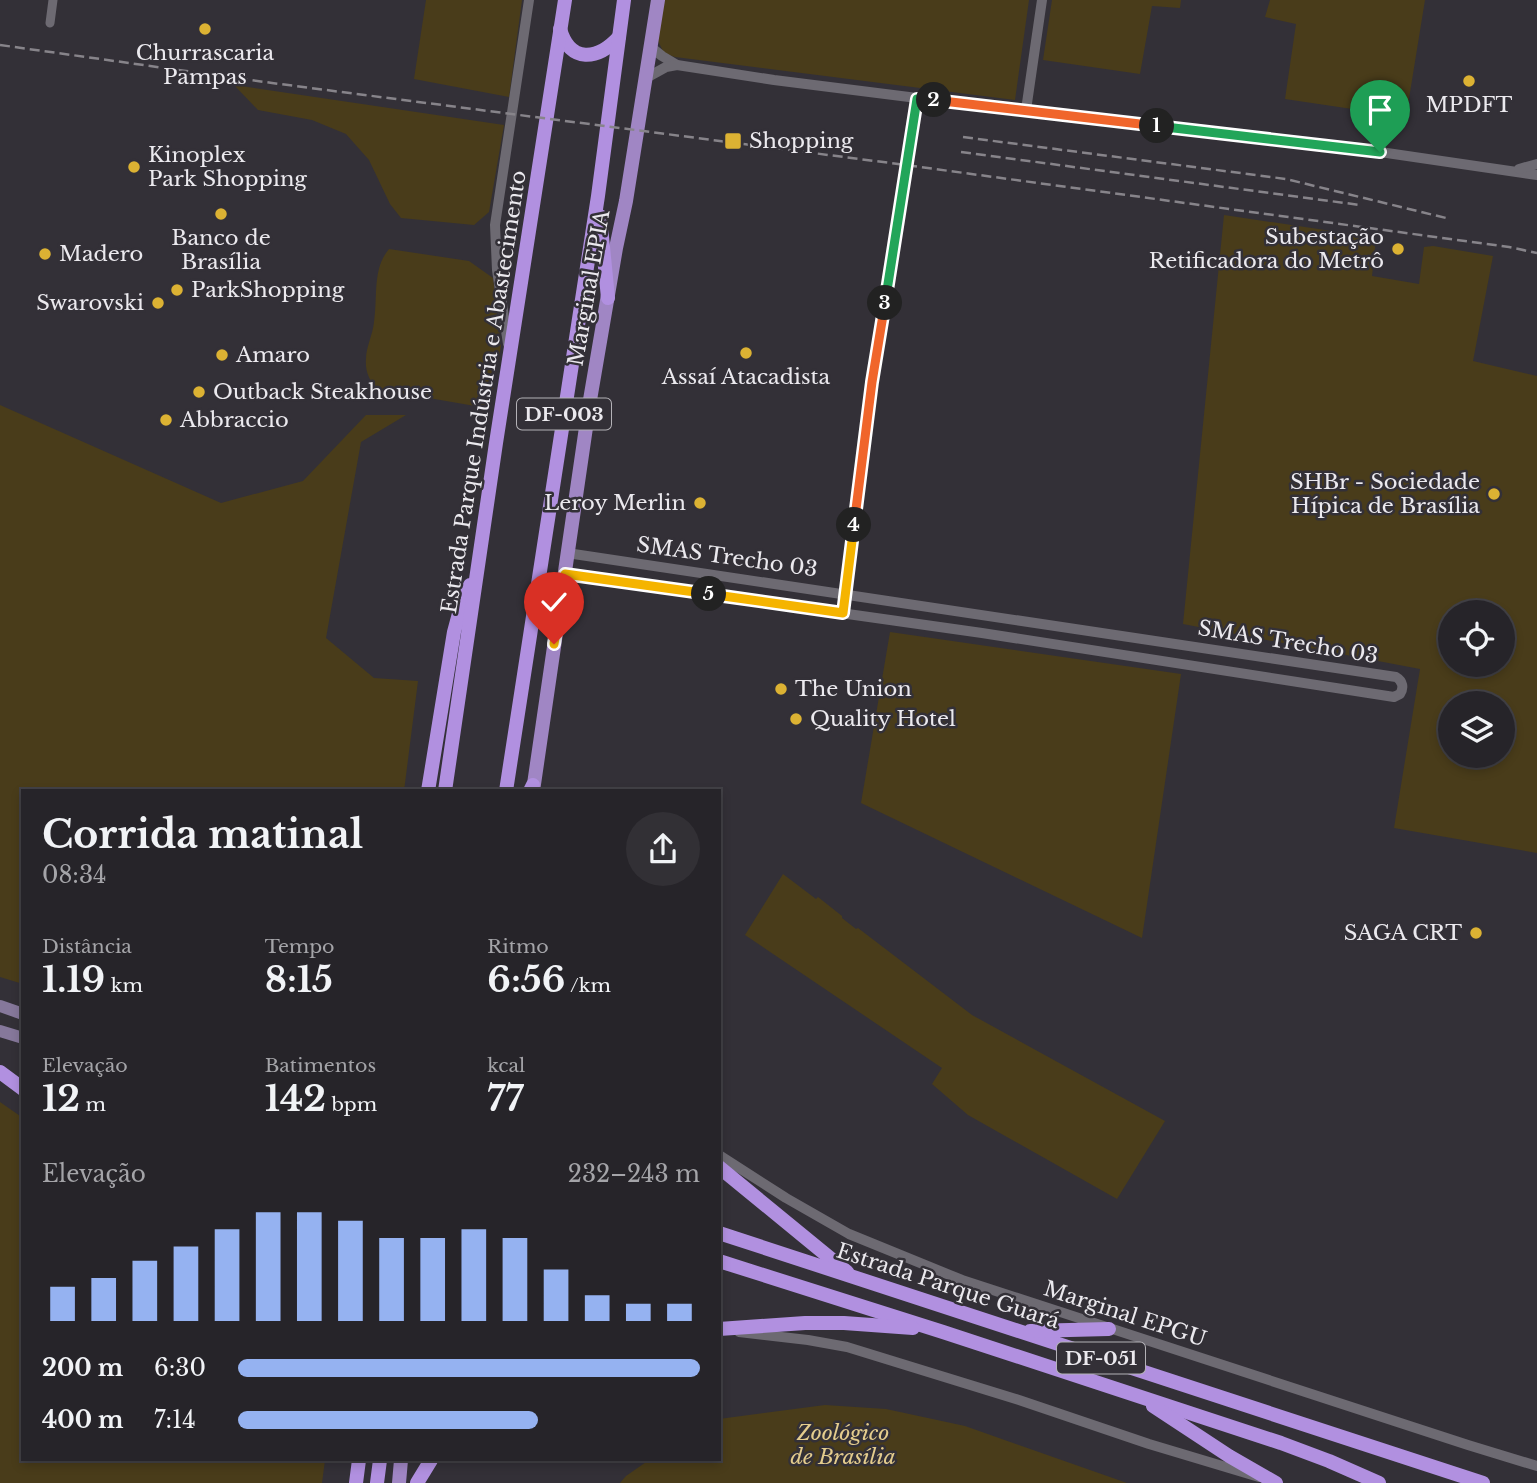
<!DOCTYPE html>
<html lang="pt">
<head>
<meta charset="utf-8">
<style>
	:root { --surface:#262429; --page:#323035; --text:#f1f3f6; --muted:#a4a4a8; --line:#424146; --accent:#95b2f1 }
	body { margin:0; font-family:"Libre Baskerville",serif; background:var(--page); color:var(--text); height:100vh; display:flex; flex-direction:column; font-size:26px; white-space:nowrap }
	* { box-sizing:border-box; margin:0 }
	p { font-size:23px; color:var(--muted) }
	.icon { flex:none; width:38px; height:38px; fill:none; stroke:currentColor; stroke-width:2; stroke-linecap:round; stroke-linejoin:round }
	.map { position:relative; flex:1; overflow:hidden }
	.panel { position:absolute; left:21px; top:789px; width:700px; height:672px; display:flex; flex-direction:column; background:var(--surface); border-radius:0px; box-shadow:0 4px 10px #0003,0 0 0 2px var(--line) }
	.panel>* { flex:none }
	.buttons { position:absolute; left:1438px; top:600px; display:grid; gap:14px }
	.buttons a { display:grid; place-items:center; width:77px; height:77px; border-radius:50%; background:var(--surface); box-shadow:0 4px 10px #0003,0 0 0 2px var(--line); font-size:35px }
	.pin { position:absolute; display:grid; place-items:center; width:60px; height:60px; color:#fff; margin:-72px -30px; border-radius:50% 50% 50% 0; rotate:-45deg; box-shadow:0 0 7px #0007 }
	.pin .icon { rotate:45deg }
	.km { position:absolute; width:35px; height:35px; margin:-18px; border-radius:50%; background:#222; color:#fff; font-size:19px; line-height:35px; text-align:center }
	.round { display:grid; place-items:center; flex:none; width:74px; height:74px; border-radius:37px; background:var(--page) }
	.headline { display:flex; align-items:center; justify-content:space-between; height:119px; padding:0 21px }
	h1 { font-size:38px; font-weight:800; line-height:52px }
	.stats { display:grid; grid-template-columns:repeat(3,1fr); gap:10px; height:119px; padding:7px 21px }
	.stats div { display:grid; align-content:center }
	.stats b { font-size:35px; font-weight:800 }
	.stats small { font-size:19px; font-weight:400 }
	.stats p { font-size:19px }
	.chart { height:196px; padding:14px 21px }
	.chart p { display:flex; justify-content:space-between }
	.chart svg { width:100%; height:126px; margin-top:7px; stroke:var(--accent); stroke-width:6 }
	ul { padding:0 21px; list-style:none; font-size:23px }
	li { display:grid; grid-template-columns:112px 84px 1fr; align-items:center; height:52px }
	li i { height:18px; border-radius:9px; background:var(--accent) }
	.map>svg:first-child { display:block }
	.green { fill:#493c1a; fill-rule:evenodd }
	.lines { fill:none; stroke-linecap:round; stroke-linejoin:round }
	.minor { stroke:#6d6a72; stroke-width:9 }
	.tertiary { stroke:#6d6a72; stroke-width:10 }
	.secondary { stroke:#86789b; stroke-width:12 }
	.primary { stroke:#a086c4; stroke-width:14 }
	.trunk { stroke:#b190e0; stroke-width:14 }
	.rail { stroke:#87848a; stroke-width:2.5; stroke-dasharray:10 5; stroke-linecap:butt }
	.split-1-casing { stroke:#fff; stroke-width:14 }
	.split-2-casing { stroke:#fff; stroke-width:14 }
	.split-3-casing { stroke:#fff; stroke-width:14 }
	.split-4-casing { stroke:#fff; stroke-width:14 }
	.split-5-casing { stroke:#fff; stroke-width:14 }
	.split-6-casing { stroke:#fff; stroke-width:14 }
	.split-1 { stroke:#22a559; stroke-width:9 }
	.split-2 { stroke:#f0652b; stroke-width:9 }
	.split-3 { stroke:#22a559; stroke-width:9 }
	.split-4 { stroke:#f0652b; stroke-width:9 }
	.split-5 { stroke:#f5b400; stroke-width:9 }
	.split-6 { stroke:#f5b400; stroke-width:9 }
	.poi-dot { fill:#dcb233; stroke:#333037; stroke-width:2.5 }
	.labels { text-anchor:middle; stroke-width:5; stroke-linejoin:round; paint-order:stroke }
	.shield { fill:#333037; stroke:#b4b2b7; stroke-width:2 }
	.shield-label { font-size:19px; font-weight:bold; fill:#ebe9ee }
	.poi-label { font-size:21px; fill:#ebe9ee; stroke:#333037; text-anchor:start }
	.street-label { font-size:21px; fill:#ebe9ee; stroke:#333037 }
	.park-label { font-size:21px; font-style:italic; fill:#e4cc8d; stroke:#333037 }
</style>
</head>
<body>
<div class="map">
<svg width="1537" height="1483" viewBox="0 0 1537 1483">
	<rect width="100%" height="100%" fill="#333037"/>
	<g class="green">
		<path d="M426 0H522L509 97 414 79Z"/>
		<path d="M664 0H1029L1015 100 675 57 664 53 658 41Z"/>
		<path d="M1052 0H1181L1180 8 1152 6 1140 74 1043 60Z"/>
		<path d="M1270 0H1425L1406 117 1285 99 1296 24 1265 17Z"/>
		<path d="M234 85 504 125 489 212 474 225 401 218 390 204 369 160 346 134 312 120 258 110Z"/>
		<path d="M1224 215 1365 236 1376 239 1372 276 1419 284 1424 247 1433 246 1493 256 1473 361 1537 376V853L1394 828 1420 669 1183 624ZM1451 612H1503V665H1451ZM1451 704H1503V756H1451Z"/>
		<path d="M389 249 469 261 493 278 501 346 488 416 475 406 377 389C369 380 365 371 366 359 366 347 373 334 374 322 378 297 372 269 389 249Z"/>
		<path d="M0 405 221 503 303 481 366 415H406L361 442 326 638 374 678 418 681 404 791H23V984L0 977Z"/>
		<path d="M890 632 1181 674 1142 938 861 803Z"/>
		<path d="M783 874 816 899 818 897 842 916V918L856 929 858 928 972 1015 1165 1121 1117 1199 968 1115 932 1084 942 1068 745 935Z"/>
		<path d="M0 1102 23 1118V1460H325L322 1483H0Z"/>
		<path d="M825 1405 886 1409 965 1426 1127 1483H620L626 1476 649 1460H719V1419Z"/>
	</g>
	<g class="lines">
		<path class="minor" d="M50 23 53 0"/>
		<g class="tertiary">
			<path d="M652 48 662 56 677 65 774 80 917 98 1380 152 1537 175"/>
			<path d="M646 78 666 67 677 65"/>
			<path d="M1026 110 1042 0"/>
			<path d="M1519 169 1537 164"/>
			<path d="M508 344 497 270 495 225 529 0"/>
			<path d="M565 574 982 633 1394 697 1400 694C1404 688 1403 681 1396 677L567 553"/>
			<path d="M843 613 872 382 917 98"/>
			<path d="M719 1155 786 1198 849 1234 962 1280 1468 1445 1537 1466"/>
			<path d="M739 1332 808 1340 847 1347 1019 1400 1149 1444 1259 1477"/>
		</g>
		<g class="secondary">
			<path d="M0 1006 23 1014"/>
			<path d="M0 1031 23 1038"/>
		</g>
		<g class="primary">
			<path d="M533 791 590 400 616 248 626 201 658 0"/>
			<path d="M399 1483 401 1460"/>
		</g>
		<g class="trunk">
			<path d="M560 29C570 64 598 60 619 37"/>
			<path d="M600 216 608 298"/>
			<path d="M428 791 454 632 461 606 470 585"/>
			<path d="M445 791 496 443 565 0"/>
			<path d="M506 791 598 196 624 0"/>
			<path d="M530 791 533 785"/>
			<path d="M0 1072 23 1089"/>
			<path d="M719 1167 847 1272"/>
			<path d="M719 1233 1483 1483"/>
			<path d="M719 1261 943 1332 1281 1443 1329 1461 1379 1483"/>
			<path d="M719 1329 805 1323H844L913 1328"/>
			<path d="M1030 1331 1109 1329"/>
			<path d="M1153 1406 1229 1456 1276 1483"/>
			<path d="M356 1483 359 1460"/>
			<path d="M377 1483 380 1460"/>
			<path d="M417 1483 431 1460"/>
		</g>
		<g class="rail">
			<path d="M0 45 272 83 898 164 1509 247 1537 253"/>
			<path d="M963 137 1286 179 1446 218"/>
			<path d="M961 152 1360 205"/>
		</g>
	</g>
	<g class="lines">
		<defs>
			<path id="split-1" d="M1157 126 1380 152"/>
			<path id="split-2" d="M934 100 1157 126"/>
			<path id="split-3" d="M885 303 917 99 934 100"/>
			<path id="split-4" d="M854 525 872 382 885 303"/>
			<path id="split-5" d="M709 594 843 613 854 525"/>
			<path id="split-6" d="M554 644 565 574 709 594"/>
		</defs>
		<use href="#split-1" class="split-1-casing"/>
		<use href="#split-2" class="split-2-casing"/>
		<use href="#split-3" class="split-3-casing"/>
		<use href="#split-4" class="split-4-casing"/>
		<use href="#split-5" class="split-5-casing"/>
		<use href="#split-6" class="split-6-casing"/>
		<use href="#split-1" class="split-1"/>
		<use href="#split-2" class="split-2"/>
		<use href="#split-3" class="split-3"/>
		<use href="#split-4" class="split-4"/>
		<use href="#split-5" class="split-5"/>
		<use href="#split-6" class="split-6"/>
	</g>
	<g class="poi-dot">
		<circle cx="205" cy="29" r="7"/>
		<circle cx="1469" cy="81" r="7"/>
		<rect x="724" y="132" width="18" height="18" rx="3.5"/>
		<circle cx="134" cy="167" r="7"/>
		<circle cx="221" cy="214" r="7"/>
		<circle cx="1398" cy="249" r="7"/>
		<circle cx="45" cy="254" r="7"/>
		<circle cx="177" cy="290" r="7"/>
		<circle cx="158" cy="303" r="7"/>
		<circle cx="746" cy="353" r="7"/>
		<circle cx="222" cy="355" r="7"/>
		<circle cx="199" cy="392" r="7"/>
		<circle cx="166" cy="420" r="7"/>
		<circle cx="1494" cy="494" r="7"/>
		<circle cx="700" cy="503" r="7"/>
		<circle cx="781" cy="689" r="7"/>
		<circle cx="796" cy="719" r="7"/>
		<circle cx="1476" cy="933" r="7"/>
	</g>
	<g class="labels">
		<g class="shield">
			<rect x="517" y="398.5" width="94" height="31" rx="5"/>
			<rect x="1057" y="1342.5" width="88" height="31" rx="5"/>
		</g>
		<g class="shield-label">
			<text x="564" y="421">DF-003</text>
			<text x="1101" y="1365">DF-051</text>
		</g>
		<g class="poi-label">
			<text x="205" y="60" text-anchor="middle">Churrascaria<tspan x="205" dy="24">Pampas</tspan></text>
			<text x="1469" y="112" text-anchor="middle">MPDFT</text>
			<text x="749" y="148">Shopping</text>
			<text x="148" y="162">Kinoplex<tspan x="148" dy="24">Park Shopping</tspan></text>
			<text x="1384" y="244" text-anchor="end">Subestação<tspan x="1384" dy="24">Retificadora do Metrô</tspan></text>
			<text x="221" y="245" text-anchor="middle">Banco de<tspan x="221" dy="24">Brasília</tspan></text>
			<text x="59" y="261">Madero</text>
			<text x="191" y="297">ParkShopping</text>
			<text x="144" y="310" text-anchor="end">Swarovski</text>
			<text x="236" y="362">Amaro</text>
			<text x="746" y="384" text-anchor="middle">Assaí Atacadista</text>
			<text x="213" y="399">Outback Steakhouse</text>
			<text x="180" y="427">Abbraccio</text>
			<text x="1480" y="489" text-anchor="end">SHBr - Sociedade<tspan x="1480" dy="24">Hípica de Brasília</tspan></text>
			<text x="686" y="510" text-anchor="end">Leroy Merlin</text>
			<text x="795" y="696">The Union</text>
			<text x="810" y="726">Quality Hotel</text>
			<text x="1462" y="940" text-anchor="end">SAGA CRT</text>
		</g>
		<g class="street-label">
			<text transform="translate(589 288) rotate(-80)" y="7">Marginal EPIA</text>
			<text transform="translate(484 392) rotate(-81)" y="7">Estrada Parque Indústria e Abastecimento</text>
			<text transform="translate(727 557) rotate(8)" y="7">SMAS Trecho 03</text>
			<text transform="translate(1288 642) rotate(9)" y="7">SMAS Trecho 03</text>
			<text transform="translate(948 1286) rotate(18)" y="7">Estrada Parque Guará</text>
			<text transform="translate(1125 1314) rotate(18)" y="7">Marginal EPGU</text>
		</g>
		<g class="park-label">
			<text x="843" y="1440">Zoológico<tspan x="843" dy="24">de Brasília</tspan></text>
		</g>
	</g>
</svg>
<div class="buttons">
<a><svg class="icon" aria-label="locate" viewBox="0 0 24 24"><circle cx="12" cy="12" r="6"/><path d="M12 2v4M12 18v4M2 12h4M18 12h4"/></svg></a>
<a><svg class="icon" aria-label="layers" viewBox="0 0 24 24"><path d="M12 4l9 5-9 5-9-5zM3 14l9 5 9-5"/></svg></a>
</div>
<div class="pin" style="left:1380px;top:152px;background:#1e9e55"><svg class="icon" aria-label="arrive" viewBox="0 0 24 24"><path d="M6 21V4h12l-3 4 3 4H6"/></svg></div>
<div class="pin" style="left:554px;top:644px;background:#d93025"><svg class="icon" aria-label="check" viewBox="0 0 24 24"><path d="M5 12l5 5 9-10"/></svg></div>
<b class="km" style="left:1157px;top:126px">1</b>
<b class="km" style="left:934px;top:100px">2</b>
<b class="km" style="left:885px;top:303px">3</b>
<b class="km" style="left:854px;top:525px">4</b>
<b class="km" style="left:709px;top:594px">5</b>
<section class="panel">
<div class="headline"><div><h1>Corrida matinal</h1><p>08:34</p></div><a class="round"><svg class="icon" aria-label="share" viewBox="0 0 24 24"><path d="M12 15V3M7 8l5-5 5 5M5 13v7h14v-7"/></svg></a></div>
<div class="stats">
<div><p>Distância</p><b>1.19<small> km</small></b></div>
<div><p>Tempo</p><b>8:15</b></div>
<div><p>Ritmo</p><b>6:56<small> /km</small></b></div>
</div>
<div class="stats">
<div><p>Elevação</p><b>12<small> m</small></b></div>
<div><p>Batimentos</p><b>142<small> bpm</small></b></div>
<div><p>kcal</p><b>77</b></div>
</div>
<div class="chart"><p><span>Elevação</span>232–243 m</p>
<svg viewBox="0 0 160 44" preserveAspectRatio="none"><path d="M5 44V32M15 44V29M25 44V23M35 44V18M45 44V12M55 44V6M65 44V6M75 44V9M85 44V15M95 44V15M105 44V12M115 44V15M125 44V26M135 44V35M145 44V38M155 44V38"/></svg>
</div>
<ul>
<li><b>200 m</b>6:30<i style="width:100%"></i></li>
<li><b>400 m</b>7:14<i style="width:65%"></i></li>
</ul>
</section>
</div>
</body>
</html>
